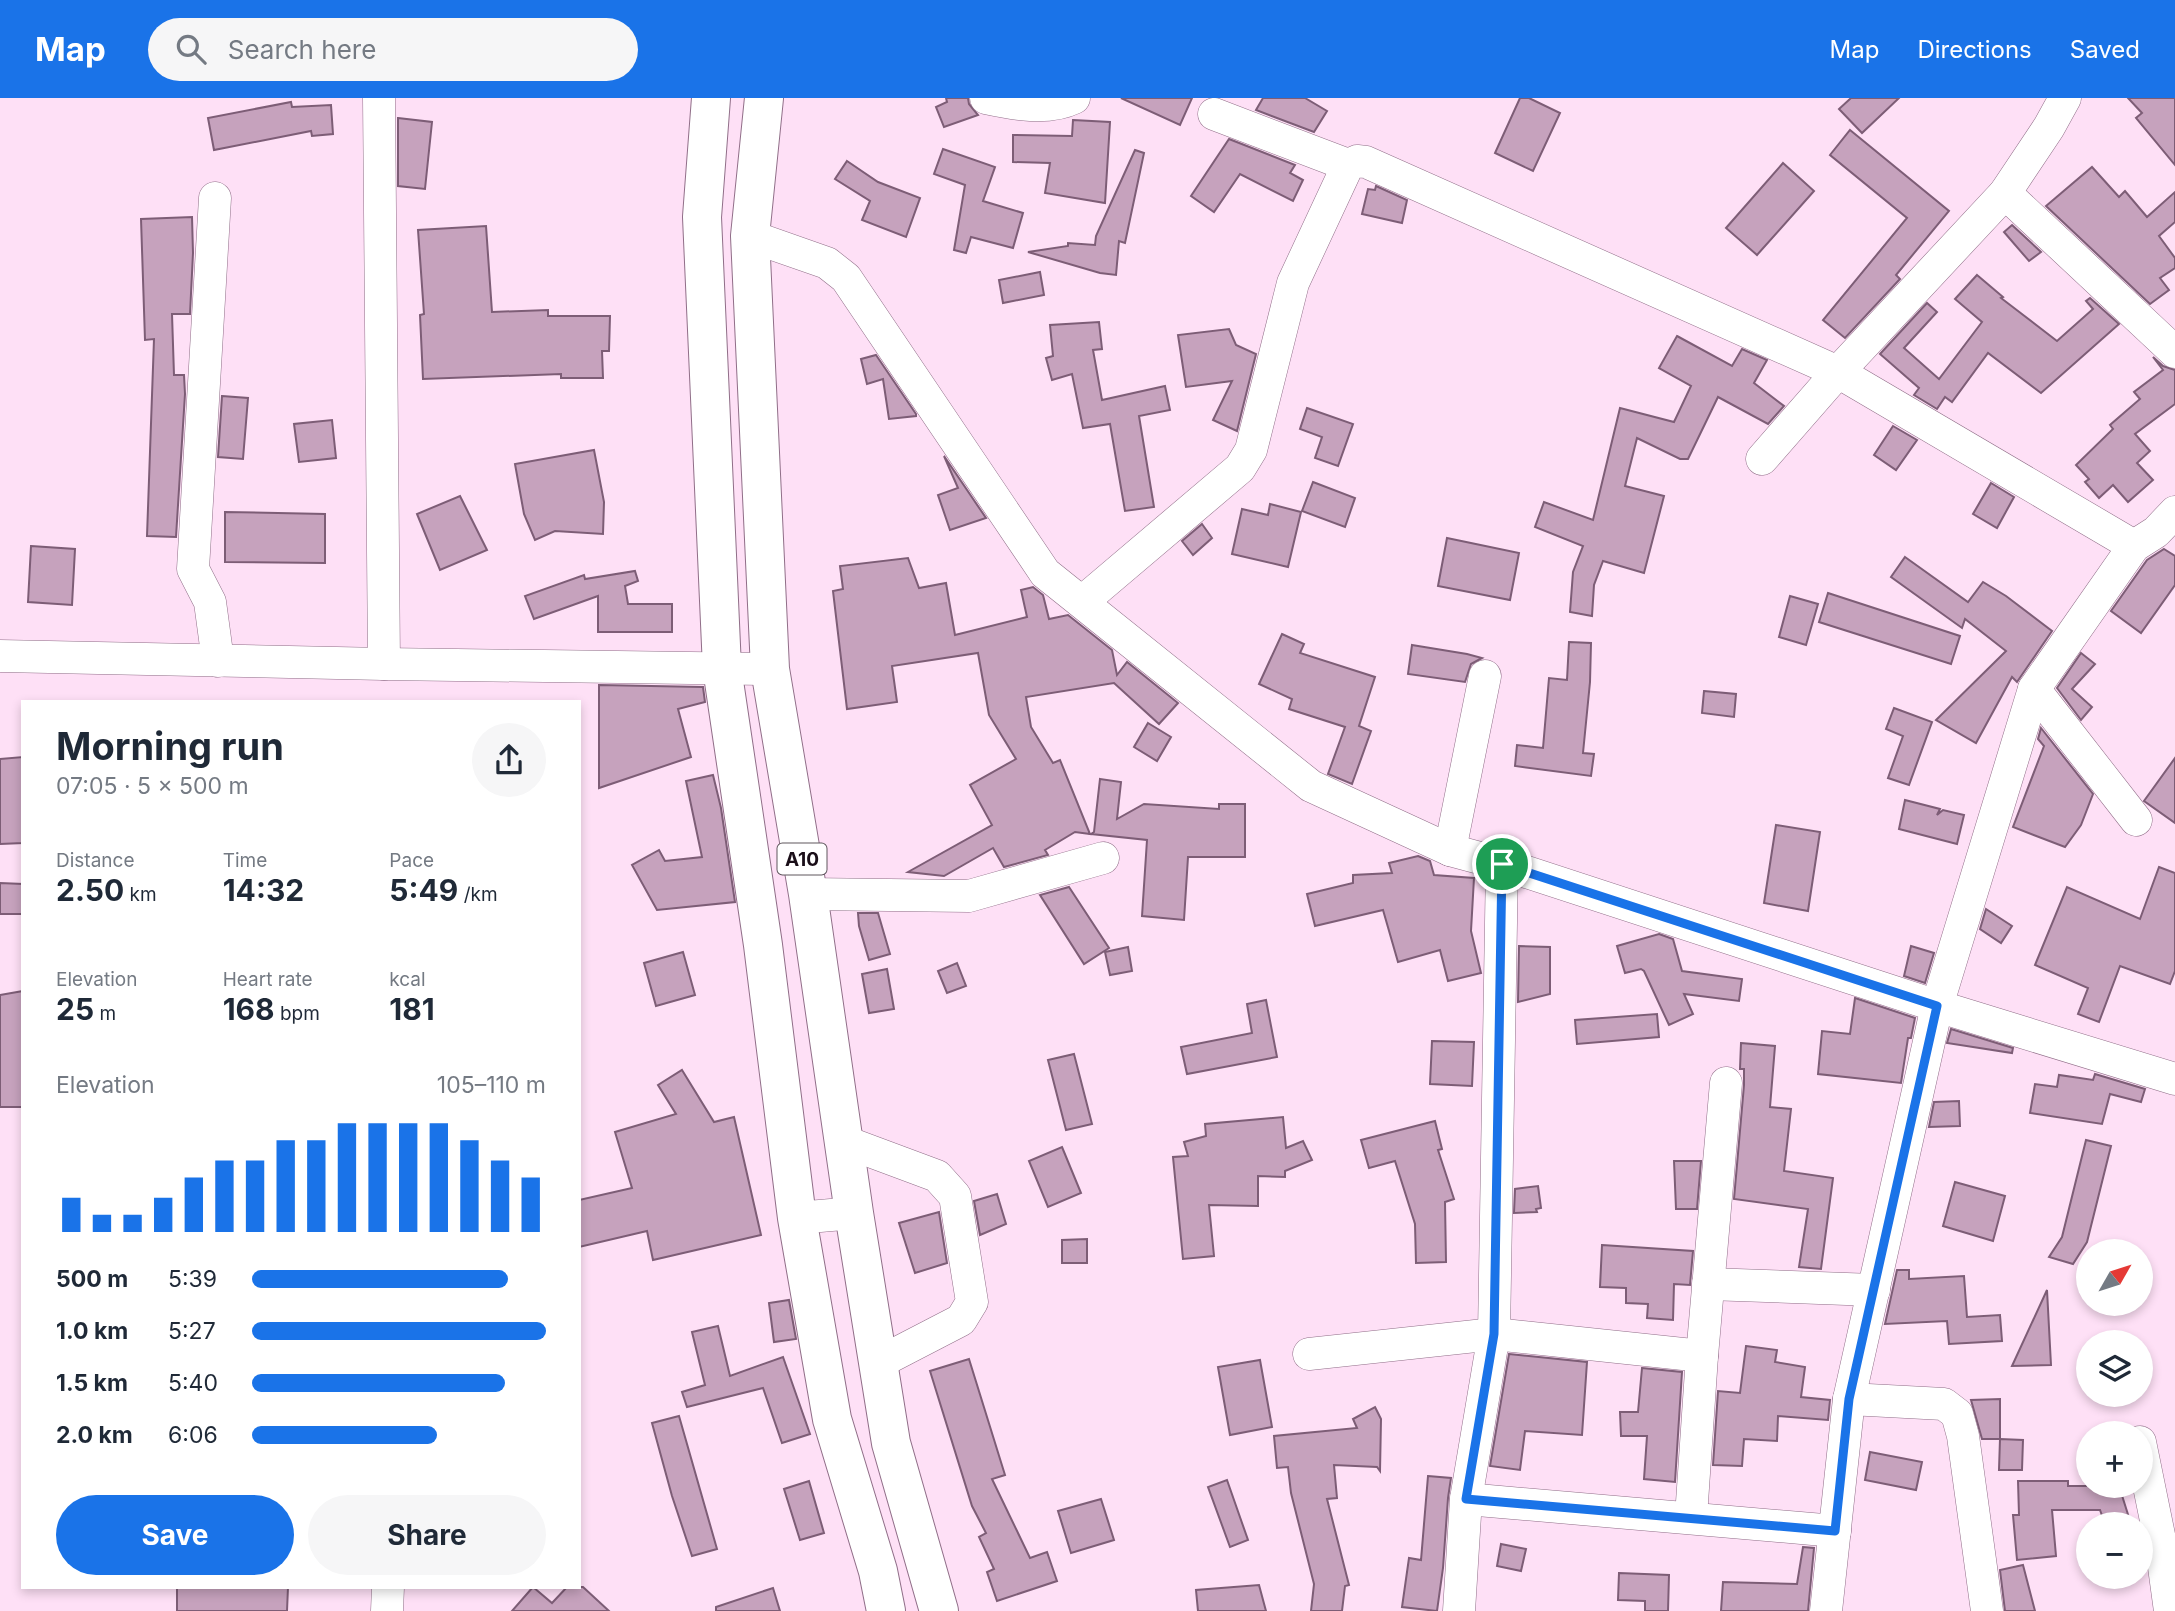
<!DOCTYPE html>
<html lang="en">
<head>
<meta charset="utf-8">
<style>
	:root { --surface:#fff; --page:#f6f6f7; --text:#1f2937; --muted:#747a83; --accent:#1a73e8 }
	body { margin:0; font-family:Inter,sans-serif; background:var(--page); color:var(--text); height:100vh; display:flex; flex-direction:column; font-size:26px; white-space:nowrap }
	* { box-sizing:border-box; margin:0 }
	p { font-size:23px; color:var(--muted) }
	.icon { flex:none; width:38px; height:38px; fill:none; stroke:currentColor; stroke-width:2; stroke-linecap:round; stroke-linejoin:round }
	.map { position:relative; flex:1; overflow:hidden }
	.details { position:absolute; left:21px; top:602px; width:560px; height:889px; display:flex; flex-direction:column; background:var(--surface); border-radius:0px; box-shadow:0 4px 10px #0003 }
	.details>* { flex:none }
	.needle { width:46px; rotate:51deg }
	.buttons { position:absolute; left:2076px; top:1141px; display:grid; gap:14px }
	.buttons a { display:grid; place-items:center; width:77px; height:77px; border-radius:50%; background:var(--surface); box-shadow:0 4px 10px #0003; font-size:35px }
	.pin { position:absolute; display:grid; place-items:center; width:60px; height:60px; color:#fff; margin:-30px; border:4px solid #fff; border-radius:50%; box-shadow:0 2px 7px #0007 }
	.round { display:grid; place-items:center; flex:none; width:74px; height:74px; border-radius:37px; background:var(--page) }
	.headline { display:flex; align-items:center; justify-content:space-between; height:119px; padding:0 35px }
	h1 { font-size:38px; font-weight:700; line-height:52px }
	.metrics { display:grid; grid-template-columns:repeat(3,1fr); gap:10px; height:119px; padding:7px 35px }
	.metrics div { display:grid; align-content:center }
	.metrics b { font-size:30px; font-weight:700 }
	.metrics small { font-size:19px; font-weight:400 }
	.metrics p { font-size:19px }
	.chart { height:196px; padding:14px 35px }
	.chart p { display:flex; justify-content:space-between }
	.chart svg { width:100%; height:126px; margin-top:7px; stroke:var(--accent); stroke-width:6 }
	.button { display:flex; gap:14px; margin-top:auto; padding:14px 35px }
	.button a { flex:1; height:80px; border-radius:42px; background:var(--accent); color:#fff; font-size:28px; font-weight:700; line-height:80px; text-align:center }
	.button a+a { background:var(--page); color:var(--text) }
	ul { padding:0 35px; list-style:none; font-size:23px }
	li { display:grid; grid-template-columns:112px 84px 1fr; align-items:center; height:52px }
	li i { height:18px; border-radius:9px; background:var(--accent) }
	header { display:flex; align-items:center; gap:42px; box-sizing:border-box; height:98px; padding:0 35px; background:var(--accent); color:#fff }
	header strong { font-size:33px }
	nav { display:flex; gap:38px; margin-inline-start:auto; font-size:24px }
	.search { width:490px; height:63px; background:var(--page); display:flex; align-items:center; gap:18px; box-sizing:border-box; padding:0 24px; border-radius:38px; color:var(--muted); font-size:26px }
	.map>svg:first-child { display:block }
	.building { fill:#c6a2bd; stroke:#7d5d76; stroke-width:2 }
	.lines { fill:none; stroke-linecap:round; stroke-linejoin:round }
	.minor-casing { stroke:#906e88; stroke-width:33 }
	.highway-casing { stroke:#906e88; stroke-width:40 }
	.minor { stroke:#fff; stroke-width:32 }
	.highway { stroke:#fff; stroke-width:38 }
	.route-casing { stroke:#fff; stroke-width:14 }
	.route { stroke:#1a73e8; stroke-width:9 }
	.labels { text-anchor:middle; stroke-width:7; stroke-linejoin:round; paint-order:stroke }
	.shield { fill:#fff; stroke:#5f565d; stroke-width:2 }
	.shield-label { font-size:19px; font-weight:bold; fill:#1a0e18 }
</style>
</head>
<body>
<header>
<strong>Map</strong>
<div class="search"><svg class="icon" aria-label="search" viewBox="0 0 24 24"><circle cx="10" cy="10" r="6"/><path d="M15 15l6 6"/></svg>Search here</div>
<nav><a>Map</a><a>Directions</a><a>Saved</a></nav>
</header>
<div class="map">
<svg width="2175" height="1513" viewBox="0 0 2175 1513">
	<rect width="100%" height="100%" fill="#fee0f6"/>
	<g class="building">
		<path d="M946 0H968L969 6 978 17 944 29 936 9 947 4Z"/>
		<path d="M1121 0H1192L1180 27Z"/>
		<path d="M1263 0H1305L1327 13 1314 34 1256 12Z"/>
		<path d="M1520 0H1529L1560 15 1533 73 1495 55Z"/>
		<path d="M1851 0H1899L1862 35 1839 11Z"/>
		<path d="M2128 0H2175V67L2136 20 2142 15Z"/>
		<path d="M291 4 292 9 331 7 333 36 312 38 311 33 214 52 208 20Z"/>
		<path d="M398 20 432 24 425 91 398 88Z"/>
		<path d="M1073 22 1110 24 1105 105 1045 95 1050 65 1013 64V37L1072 38Z"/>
		<path d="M1850 32 1949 113 1896 177 1900 181 1845 240 1823 222 1907 120 1830 57Z"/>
		<path d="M1229 41 1295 67 1290 75 1303 82 1293 103 1240 76 1214 114 1191 98Z"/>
		<path d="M943 51 995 69 983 103 1023 115 1013 150 971 139 966 155 954 152 965 87 934 76Z"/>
		<path d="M1135 52 1144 55 1125 145 1119 143 1116 177 1100 175 1028 154 1068 148V145L1095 147 1096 138Z"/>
		<path d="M847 63 878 84 920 100 906 139 862 122 870 103 835 81Z"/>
		<path d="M1783 65 1814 93 1757 157 1726 130Z"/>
		<path d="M2092 69 2119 99 2125 93 2147 119 2175 94V124L2159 138 2175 160V170L2160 180 2169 192 2150 206 2046 108Z"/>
		<path d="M1376 88 1407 102 1402 125 1362 116 1368 91 1375 92Z"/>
		<path d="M192 119 193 155 190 216H172L174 277H184L185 296 176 439 147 438 154 241 145 242 141 121Z"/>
		<path d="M2012 127 2041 154 2029 163 2004 134Z"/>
		<path d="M486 128 492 214 548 212V218H610L609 253H602L603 280H561V276L423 281 420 217 424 216 418 132Z"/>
		<path d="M1040 174 1044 197 1003 205 999 182Z"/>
		<path d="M1977 177 2003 199 2001 200 2057 243 2093 211 2086 203 2090 200 2119 226 2041 295 1988 255 1952 304 1945 299 1937 311 1914 297 1919 290 1880 256 1927 205 1937 214 1904 250 1939 281 1982 224 1955 201Z"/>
		<path d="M1099 224 1102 251 1093 252 1102 302 1165 288 1170 312 1139 318 1154 409 1125 413 1110 326 1083 330 1072 276 1052 282 1046 260 1053 258 1050 227Z"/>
		<path d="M1229 231 1236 247 1256 256 1237 333 1213 322 1232 283 1186 289 1178 237Z"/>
		<path d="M1677 238 1732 268 1742 251 1767 262 1754 285 1784 308 1768 326 1718 299 1688 361H1680L1637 340 1625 388 1664 398 1644 475 1603 463 1594 487 1592 518 1570 514 1573 474 1583 448 1535 429 1544 404 1593 422 1620 310 1674 324 1691 288 1659 270Z"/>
		<path d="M876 257 916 316V318L889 321 883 281 867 286 861 261Z"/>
		<path d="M2153 259 2163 268 2175 272V306L2135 336 2150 353 2137 365 2153 382 2128 404 2113 387 2099 400 2085 384 2089 381 2076 367 2113 331 2110 327 2140 301 2134 294 2163 272Z"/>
		<path d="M222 298 248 300 243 361 218 359Z"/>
		<path d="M1307 310 1353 326 1338 368 1315 360 1322 339 1300 331Z"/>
		<path d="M332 322 336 360 299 364 294 326Z"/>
		<path d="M1893 328 1917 342 1896 372 1874 357Z"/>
		<path d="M594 352 604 404 603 436 555 433 535 442 524 416 515 366Z"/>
		<path d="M944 358 986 420 950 432 938 397 958 390Z"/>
		<path d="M1313 384 1355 400 1345 429 1302 413Z"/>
		<path d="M1991 385 2014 399 1997 430 1973 416Z"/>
		<path d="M460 398 487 452 440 472 417 416Z"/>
		<path d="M1270 406 1301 414 1288 469 1232 456 1242 411 1268 417Z"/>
		<path d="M225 414 325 416V465L225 464Z"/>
		<path d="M1202 426 1212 440 1193 457 1182 443Z"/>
		<path d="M1447 440 1519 455 1510 502 1438 488Z"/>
		<path d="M31 448 75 451 72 507 28 504Z"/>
		<path d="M2164 451 2175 458V487L2141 535 2111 513 2147 462Z"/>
		<path d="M1905 459 1968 504 1983 484 2006 498 2052 533 2017 584 2012 579 1976 645 1936 622 2006 553 1965 521 1962 530 1891 479Z"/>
		<path d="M908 460 919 490 946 485 955 537 1027 519 1021 492 1033 489 1043 497 1049 521 1068 517 1112 552 1117 577 1127 564 1178 605 1159 626 1114 585 1026 599 1031 629 1053 665 1060 662 1090 736 1075 734 1045 752 1048 757 1004 769 993 750 944 778 908 774 992 727 970 687 1016 661 989 617 978 555 892 568 897 604 847 611 833 493 843 491 840 468Z"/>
		<path d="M635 473 638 483 625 488 628 506H672V534H598V498L534 521 525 498 584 477 585 481Z"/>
		<path d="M1828 495 1960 538 1951 566 1819 524Z"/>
		<path d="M1790 498 1818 506 1806 547 1779 539Z"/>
		<path d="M1282 536 1304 546 1300 555 1375 579 1359 628 1371 633 1352 686 1328 676 1345 629 1289 611 1292 601 1259 586Z"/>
		<path d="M1569 544 1591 545 1590 584 1583 655 1594 656 1591 678 1515 668 1517 647 1543 650 1549 580 1567 582Z"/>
		<path d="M1412 547 1467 556 1482 560 1471 566 1465 584 1408 576Z"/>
		<path d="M2081 555 2095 566 2072 591 2092 609 2081 622 2057 590Z"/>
		<path d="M599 587 703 589 705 604 678 611 691 659 599 690Z"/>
		<path d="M1704 593 1736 596 1734 619 1702 615Z"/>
		<path d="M1894 610 1932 624 1909 687 1888 680 1903 638 1886 631Z"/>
		<path d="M1148 625 1171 639 1157 663 1134 649Z"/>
		<path d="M2041 630 2093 696 2081 727 2065 749 2013 729 2044 648 2038 641Z"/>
		<path d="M23 659V745L0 746V661Z"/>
		<path d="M2175 660V725L2144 703Z"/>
		<path d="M713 677 721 710 735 804 657 812 632 767 659 752 665 763 702 759 686 683Z"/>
		<path d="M1100 681 1121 684 1117 721 1144 706 1219 711V706H1245V759H1188L1184 822 1142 818 1147 742 1091 736 1094 734Z"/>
		<path d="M1905 702 1940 711 1937 717 1943 712 1964 717 1957 746 1899 731Z"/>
		<path d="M1776 727 1820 734 1808 813 1764 805Z"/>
		<path d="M1418 758 1430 763 1434 777 1474 780 1471 833 1481 875 1448 883 1440 852 1398 864 1383 812 1315 828 1307 796 1353 785V777L1392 775 1389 765Z"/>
		<path d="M2159 769 2175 775V873L2170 886 2120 868 2099 924 2078 916 2088 890 2035 867 2067 789 2140 821Z"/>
		<path d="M0 785 23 786V816H0Z"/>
		<path d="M1069 789 1109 850 1084 866 1040 797Z"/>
		<path d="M1986 811 2012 828 2001 845 1980 831Z"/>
		<path d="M858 815H878L890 856 869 862 859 828Z"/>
		<path d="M1659 836 1673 841 1682 873 1742 881 1739 903 1684 896 1693 916 1669 927 1644 873 1641 871 1625 875 1617 848Z"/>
		<path d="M1519 848 1550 849V896L1518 904Z"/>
		<path d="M1911 848 1934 855 1925 885 1904 878Z"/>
		<path d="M1128 849 1132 873 1110 877 1105 854Z"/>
		<path d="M683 854 695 897 656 908 644 865Z"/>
		<path d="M957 865 966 888 947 895 938 873Z"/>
		<path d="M887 871 894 911 869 915 862 876Z"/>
		<path d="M23 893V1009H0V897Z"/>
		<path d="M1855 900 1915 920 1911 940H1908L1901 985 1818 976 1822 933 1850 936Z"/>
		<path d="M1266 902 1277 959 1187 976 1181 949 1252 935 1247 906Z"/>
		<path d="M1657 916 1659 939 1577 946 1575 922Z"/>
		<path d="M1951 931 2013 950 2012 955 1947 945Z"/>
		<path d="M1432 943 1474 944 1472 988 1430 986Z"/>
		<path d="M1741 945 1775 948 1770 1009 1791 1011 1784 1073 1833 1080 1821 1171 1799 1169 1808 1111 1734 1101 1744 987V971H1740Z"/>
		<path d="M1074 956 1092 1026 1066 1032 1048 962Z"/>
		<path d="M682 972 714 1024 734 1019 761 1137 653 1162 647 1133 579 1149V1102L632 1090 615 1034 676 1016 658 987Z"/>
		<path d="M2095 976 2145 991 2141 1004 2110 996 2102 1026 2030 1015 2035 986 2057 989 2059 977 2093 982Z"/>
		<path d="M1959 1003 1960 1028 1929 1029 1934 1004Z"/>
		<path d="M1283 1019 1286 1050 1303 1043 1312 1062 1285 1073V1079L1258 1078V1108L1209 1107 1214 1158 1183 1161 1173 1059 1188 1058 1184 1044 1206 1038 1205 1026Z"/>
		<path d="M1435 1023 1442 1051 1438 1052 1454 1101 1445 1104 1446 1164 1416 1165 1415 1126 1395 1063 1369 1070 1361 1042Z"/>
		<path d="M2086 1042 2111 1048 2087 1144 2073 1166 2049 1159 2062 1139Z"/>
		<path d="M1062 1049 1081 1095 1048 1109 1029 1063Z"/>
		<path d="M1674 1063H1701L1697 1111H1676Z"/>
		<path d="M1955 1084 2005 1098 1993 1143 1943 1128Z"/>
		<path d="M1538 1088 1541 1110 1536 1111 1537 1114 1514 1115 1515 1091Z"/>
		<path d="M997 1096 1006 1126 980 1137 974 1103Z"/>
		<path d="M939 1114 947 1165 915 1175 899 1125Z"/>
		<path d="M1087 1141V1165H1062V1142Z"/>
		<path d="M1602 1147 1693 1153 1690 1187 1674 1186 1673 1222 1647 1220 1648 1206 1626 1205V1190L1600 1189Z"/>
		<path d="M1897 1172H1909V1181L1964 1178 1967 1219 2000 1217 2002 1243 1949 1246 1947 1223 1885 1226Z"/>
		<path d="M2047 1192 2051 1267 2012 1268Z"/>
		<path d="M789 1202 796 1241 774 1244 769 1205Z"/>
		<path d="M718 1228 730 1278 783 1259 810 1336 782 1345 763 1290 687 1309 682 1294 705 1287 692 1234Z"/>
		<path d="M1746 1248 1777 1252 1775 1264 1805 1269 1801 1299 1830 1302 1828 1322 1778 1318 1777 1343 1744 1341 1742 1368 1713 1367 1718 1293 1740 1295Z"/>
		<path d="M1509 1256 1587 1264 1582 1337 1525 1333 1520 1372 1490 1368Z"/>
		<path d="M969 1261 1005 1377 992 1381 1030 1460 1047 1454 1057 1483 997 1503 987 1474 994 1471 979 1439 986 1435 972 1408 930 1273Z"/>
		<path d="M1260 1262 1272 1329 1230 1337 1218 1269Z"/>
		<path d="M1642 1270 1682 1274 1675 1384 1644 1381 1647 1338H1621L1620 1314H1638Z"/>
		<path d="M2000 1301V1341H1982L1971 1302Z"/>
		<path d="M1375 1309 1381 1321 1380 1373 1377 1369 1334 1367 1337 1400 1327 1401 1349 1487 1345 1488 1342 1513H1311L1314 1486 1291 1395 1288 1369 1277 1370 1274 1338 1357 1330 1353 1321Z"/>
		<path d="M679 1318 717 1451 692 1458 672 1398 652 1325Z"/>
		<path d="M2000 1341 2023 1342 2022 1372H1999Z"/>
		<path d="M1870 1354 1922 1364 1916 1392 1865 1382Z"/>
		<path d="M1428 1378 1451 1380 1448 1400 1443 1470 1437 1513 1402 1509 1409 1460 1421 1462Z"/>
		<path d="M1227 1382 1248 1442 1230 1449 1208 1389Z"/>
		<path d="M809 1383 824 1435 800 1442 784 1391Z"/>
		<path d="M2018 1383H2068V1388H2119L2131 1426H2105L2100 1412H2052L2056 1458 2017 1462 2013 1417H2019Z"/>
		<path d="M1101 1401 1114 1442 1071 1455 1058 1413Z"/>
		<path d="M1501 1446 1526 1451 1521 1473 1497 1468Z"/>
		<path d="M1803 1449 1814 1450 1808 1513H1721L1723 1484 1797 1486Z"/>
		<path d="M2023 1467 2035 1513H2005L2000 1472Z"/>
		<path d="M1619 1475 1669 1477 1668 1513H1645V1503L1618 1502Z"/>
		<path d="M1259 1487 1266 1513H1198L1196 1492Z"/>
		<path d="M177 1489H288L287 1513H177Z"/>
		<path d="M533 1489 552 1505 567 1489H583L609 1513H512Z"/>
		<path d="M773 1490 780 1513H716V1509Z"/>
	</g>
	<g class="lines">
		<defs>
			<g id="minor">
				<path d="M379 0 384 566"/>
				<path d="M986 0C1014 6 1047 13 1074 0"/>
				<path d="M1214 16 1348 67"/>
				<path d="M2005 95 2175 254"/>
				<path d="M215 100 193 471 210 504 218 563"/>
				<path d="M750 138 827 165 846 180 1045 475 1311 688 1450 752 1502 766 1937 908 2175 981"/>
				<path d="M1762 361 1838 274 2005 95 2049 29 2065 0"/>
				<path d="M1082 504 1240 370 1251 352 1293 185 1348 67 1357 63 1366 64 1838 274 2134 448"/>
				<path d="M0 558 384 566 770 571"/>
				<path d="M2034 591 2136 722"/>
				<path d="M1450 752 1485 578"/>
				<path d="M808 796 969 798 1103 760"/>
				<path d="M843 1043 937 1078 955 1098 972 1204 961 1222 878 1265"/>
				<path d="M797 1120 854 1115"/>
				<path d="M1708 1186 1874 1192"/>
				<path d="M1309 1256 1494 1236 1702 1258"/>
				<path d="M1849 1301 1944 1306 1957 1316 1963 1338 1987 1513"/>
				<path d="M2140 1344 2161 1447 2170 1513"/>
				<path d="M1466 1401 1835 1433"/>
				<path d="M1691 1419 1702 1258 1726 985"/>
				<path d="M387 1513 388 1489"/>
				<path d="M1459 1513 1466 1401 1494 1236 1502 766"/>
				<path d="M1826 1513 1849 1301 1937 908 2034 591 2134 448 2156 434 2175 414"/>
			</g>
			<g id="highway">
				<path d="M711 0 702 119 722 570 763 847 797 1120 832 1321 878 1473 886 1513"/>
				<path d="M764 0 750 138 770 571 808 796 854 1115 891 1345 939 1513"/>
			</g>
		</defs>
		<use href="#minor" class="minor-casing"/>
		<use href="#highway" class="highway-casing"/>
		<use href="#minor" class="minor"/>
		<use href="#highway" class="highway"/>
	</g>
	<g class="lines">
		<defs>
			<path id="route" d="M1502 766 1937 908 1849 1301 1835 1433 1466 1401 1494 1236Z"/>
		</defs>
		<use href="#route" class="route-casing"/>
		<use href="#route" class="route"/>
	</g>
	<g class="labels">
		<rect class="shield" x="777.5" y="745.5" width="49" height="31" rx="5"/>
		<g class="shield-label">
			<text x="802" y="768">A10</text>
		</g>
	</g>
</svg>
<div class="buttons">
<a><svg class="needle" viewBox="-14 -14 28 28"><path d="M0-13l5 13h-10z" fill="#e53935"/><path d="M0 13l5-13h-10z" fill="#747a83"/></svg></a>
<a><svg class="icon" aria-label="layers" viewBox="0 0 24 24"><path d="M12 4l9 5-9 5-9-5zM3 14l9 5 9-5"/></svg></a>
<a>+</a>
<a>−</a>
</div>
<div class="pin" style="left:1502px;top:766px;background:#1e9e55"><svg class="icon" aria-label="arrive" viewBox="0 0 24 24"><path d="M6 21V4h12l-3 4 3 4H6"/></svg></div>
<section class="details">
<div class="headline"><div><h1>Morning run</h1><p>07:05 · 5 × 500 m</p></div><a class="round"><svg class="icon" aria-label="share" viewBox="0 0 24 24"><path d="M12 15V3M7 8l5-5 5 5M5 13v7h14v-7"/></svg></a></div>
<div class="metrics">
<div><p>Distance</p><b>2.50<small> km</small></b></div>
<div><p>Time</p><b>14:32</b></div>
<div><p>Pace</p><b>5:49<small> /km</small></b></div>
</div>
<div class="metrics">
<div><p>Elevation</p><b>25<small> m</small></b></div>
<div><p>Heart rate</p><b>168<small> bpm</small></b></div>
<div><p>kcal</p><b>181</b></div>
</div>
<div class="chart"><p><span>Elevation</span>105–110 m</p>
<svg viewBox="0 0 160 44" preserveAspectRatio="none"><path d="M5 44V32M15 44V38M25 44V38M35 44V32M45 44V25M55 44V19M65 44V19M75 44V12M85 44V12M95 44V6M105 44V6M115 44V6M125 44V6M135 44V12M145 44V19M155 44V25"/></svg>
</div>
<ul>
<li><b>500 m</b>5:39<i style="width:87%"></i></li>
<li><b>1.0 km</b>5:27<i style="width:100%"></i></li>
<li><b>1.5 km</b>5:40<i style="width:86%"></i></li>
<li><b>2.0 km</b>6:06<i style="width:63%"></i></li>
</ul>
<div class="button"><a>Save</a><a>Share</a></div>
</section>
</div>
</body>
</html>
